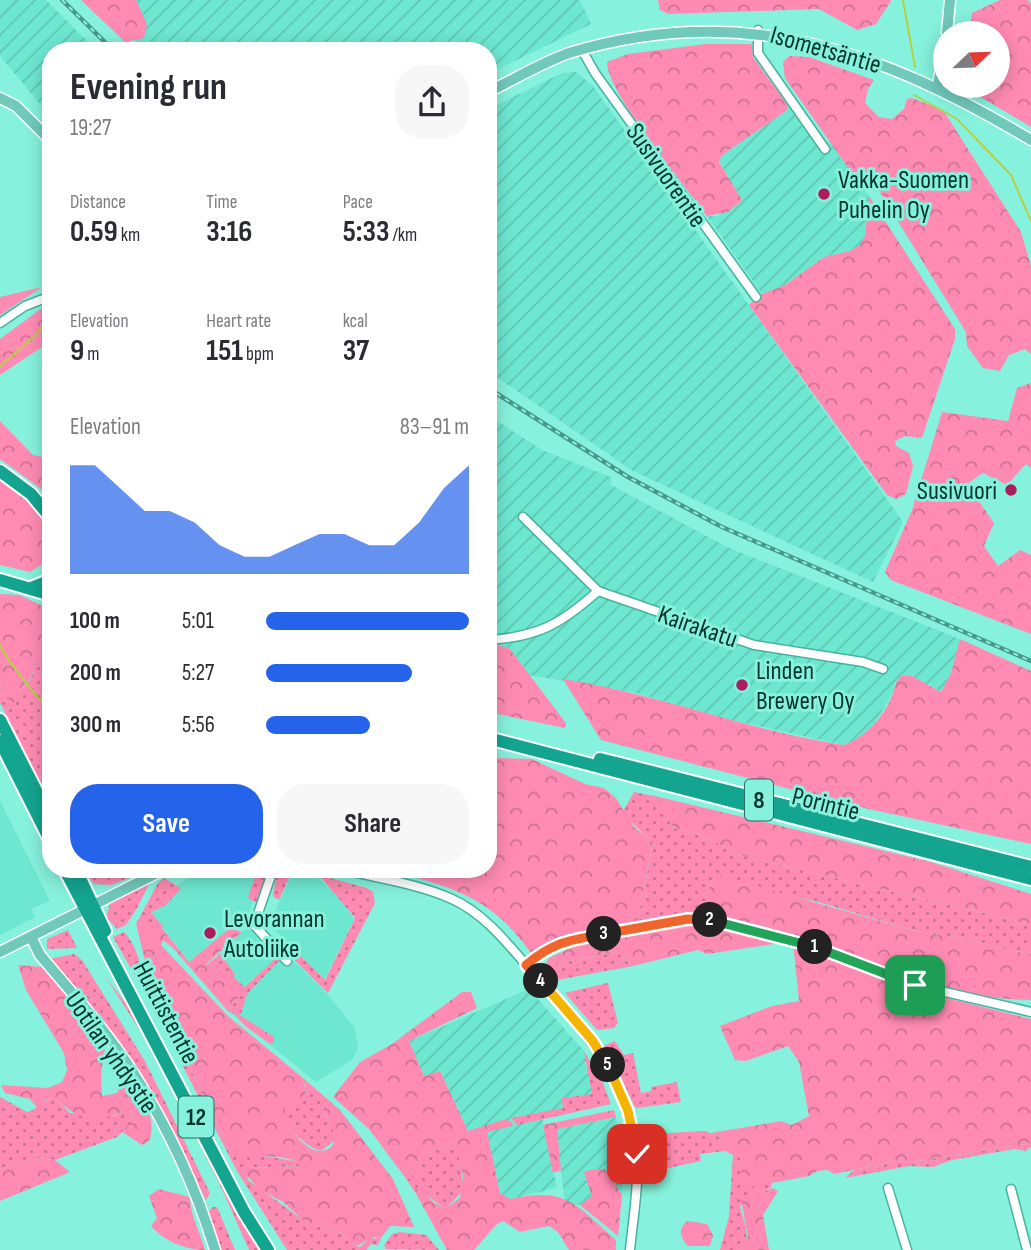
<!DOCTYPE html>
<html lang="en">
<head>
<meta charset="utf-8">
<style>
	:root { --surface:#fff; --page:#f7f7f7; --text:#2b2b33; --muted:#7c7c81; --accent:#2563eb }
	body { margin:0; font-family:"Sofia Sans Condensed",sans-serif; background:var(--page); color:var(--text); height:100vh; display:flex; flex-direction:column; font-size:26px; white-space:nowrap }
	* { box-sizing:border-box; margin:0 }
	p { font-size:23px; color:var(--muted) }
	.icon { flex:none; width:38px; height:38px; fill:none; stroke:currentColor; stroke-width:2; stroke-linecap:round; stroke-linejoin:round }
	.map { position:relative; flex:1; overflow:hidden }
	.panel { position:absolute; left:42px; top:42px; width:455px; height:836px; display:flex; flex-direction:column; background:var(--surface); border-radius:28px; box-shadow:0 4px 18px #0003 }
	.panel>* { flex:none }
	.needle { width:46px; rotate:67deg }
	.fabs { position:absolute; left:933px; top:21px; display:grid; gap:14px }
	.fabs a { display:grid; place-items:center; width:77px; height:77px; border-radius:50%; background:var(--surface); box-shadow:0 4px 18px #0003; font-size:35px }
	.pin { position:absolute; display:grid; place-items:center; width:60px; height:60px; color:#fff; margin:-30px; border-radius:14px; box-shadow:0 4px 10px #0006 }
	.km { position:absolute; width:35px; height:35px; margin:-18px; border-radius:50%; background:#222; color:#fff; font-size:19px; line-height:35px; text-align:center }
	.round { display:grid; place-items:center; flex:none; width:74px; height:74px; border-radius:28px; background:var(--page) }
	.head { display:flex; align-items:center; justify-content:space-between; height:119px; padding:0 28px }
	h1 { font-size:38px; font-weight:700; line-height:52px }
	.figures { display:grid; grid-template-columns:repeat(3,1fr); gap:10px; height:119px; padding:7px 28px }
	.figures div { display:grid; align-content:center }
	.figures b { font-size:30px; font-weight:700 }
	.figures small { font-size:19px; font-weight:400 }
	.figures p { font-size:19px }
	.chart { height:196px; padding:14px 28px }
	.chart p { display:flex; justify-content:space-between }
	.chart svg { width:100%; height:126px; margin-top:7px; fill:var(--accent); opacity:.7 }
	.action { display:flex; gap:14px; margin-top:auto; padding:14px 28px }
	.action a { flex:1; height:80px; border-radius:28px; background:var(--accent); color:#fff; font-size:28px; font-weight:700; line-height:80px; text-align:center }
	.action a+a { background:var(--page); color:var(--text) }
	ul { padding:0 28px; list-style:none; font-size:23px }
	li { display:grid; grid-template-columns:112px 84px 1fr; align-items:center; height:52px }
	li i { height:18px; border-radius:9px; background:var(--accent) }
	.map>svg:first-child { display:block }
	.built { fill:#6ee7d0 }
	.industrial { fill:url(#industrial-furrows) }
	.grass { fill:url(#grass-dots) }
	.forest { fill:url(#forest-crowns) }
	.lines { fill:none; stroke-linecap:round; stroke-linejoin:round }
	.stream { stroke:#b6d046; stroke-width:2 }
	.minor-casing { stroke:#45b39f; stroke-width:11 }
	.major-casing { stroke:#fff; stroke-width:13 }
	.highway-casing { stroke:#fff; stroke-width:16 }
	.minor { stroke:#fff; stroke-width:8 }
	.major { stroke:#71c9bc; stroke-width:10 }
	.highway { stroke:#13a590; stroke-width:12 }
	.rail-casing { stroke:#479889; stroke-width:4.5 }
	.rail { stroke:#86f1dc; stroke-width:2; stroke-dasharray:5; stroke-linecap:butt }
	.split-1-casing { stroke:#fff; stroke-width:14 }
	.split-2-casing { stroke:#fff; stroke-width:14 }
	.split-3-casing { stroke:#fff; stroke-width:14 }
	.split-4-casing { stroke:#fff; stroke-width:14 }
	.split-5-casing { stroke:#fff; stroke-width:14 }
	.split-6-casing { stroke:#fff; stroke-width:14 }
	.split-1 { stroke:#22a559; stroke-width:9 }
	.split-2 { stroke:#22a559; stroke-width:9 }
	.split-3 { stroke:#f0652b; stroke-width:9 }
	.split-4 { stroke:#f0652b; stroke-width:9 }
	.split-5 { stroke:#f5b400; stroke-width:9 }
	.split-6 { stroke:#f5b400; stroke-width:9 }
	.poi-dot { fill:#aa1e5d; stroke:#86f1dc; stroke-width:2.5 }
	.labels { text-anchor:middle; stroke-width:6; stroke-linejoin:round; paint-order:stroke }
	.shield { fill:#86f1dc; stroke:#296d61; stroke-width:2 }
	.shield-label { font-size:24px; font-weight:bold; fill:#01342c }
	.street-label { font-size:26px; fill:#01342c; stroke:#86f1dc }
	.poi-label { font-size:26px; fill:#01342c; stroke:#86f1dc; text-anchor:start }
</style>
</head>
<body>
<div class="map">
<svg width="1031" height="1250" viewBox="0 0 1031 1250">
	<defs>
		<pattern id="industrial-furrows" width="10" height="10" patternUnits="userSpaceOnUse" patternTransform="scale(1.75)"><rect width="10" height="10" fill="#6ee7d0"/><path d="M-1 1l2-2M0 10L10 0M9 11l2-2" fill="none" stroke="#5ec7b3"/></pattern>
		<pattern id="grass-dots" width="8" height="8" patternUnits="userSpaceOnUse" patternTransform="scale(1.75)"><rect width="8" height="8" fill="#ff8bb2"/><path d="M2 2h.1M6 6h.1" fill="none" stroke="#cc7291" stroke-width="1.8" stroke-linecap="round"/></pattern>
		<pattern id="forest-crowns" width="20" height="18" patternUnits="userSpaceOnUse" patternTransform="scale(1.75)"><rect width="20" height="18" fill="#ff8bb2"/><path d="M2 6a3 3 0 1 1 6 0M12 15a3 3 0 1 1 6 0" fill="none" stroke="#cc7291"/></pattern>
	</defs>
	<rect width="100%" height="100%" fill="#86f1dc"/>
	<g class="built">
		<path d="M0 801 50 901 31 909 35 917 0 935Z"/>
		<path d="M201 870H263L250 911 189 962 151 912 181 882Z"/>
		<path d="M291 877H317L343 902 354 919 324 980 269 924Z"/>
		<path d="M250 924 283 959 287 955 323 989 355 1028 358 1047 352 1060 316 1082 227 1010 245 993 215 959Z"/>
	</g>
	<g class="industrial">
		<path d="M0 0H46L97 51H51V117L0 56Z"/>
		<path d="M94 0H580L591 24 488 74V51H146Z"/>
		<path d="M576 72 593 86 903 522 873 582 633 471 488 371V109L562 73Z"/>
		<path d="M788 105 819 148 829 141 869 196V205L865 236 860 245 850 251 824 257 785 285 762 294 707 216H718L742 200 719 161 721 156 787 110Z"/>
		<path d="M488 415 542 450 611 477V485L729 548 960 639 951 673 941 692 929 684 894 683V691L873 726 860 739 844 745 713 716 636 693 529 675 509 648 488 643Z"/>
		<path d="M529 989 584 1051 603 1083 611 1104 542 1117 557 1188 502 1201 486 1132 532 1119 468 1131 440 1071 424 1077 409 1041Z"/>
		<path d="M616 1117 623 1161 622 1191 580 1205H565L556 1129Z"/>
	</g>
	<g class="grass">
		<path d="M37 655 49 658 51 655V804L0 703V683L7 699C23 689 39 677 33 656Z"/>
		<path d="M634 792 659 797 673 828 700 834 739 855 1031 924V955L957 937 923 933 818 902 712 879 702 911 637 923 653 843 622 813Z"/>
		<path d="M84 870H149L111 885 94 884Z"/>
		<path d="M257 870H267L257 903 248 898Z"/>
		<path d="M277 870 306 871V876H290L279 900 273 896Z"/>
		<path d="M319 875 367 888 373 892 375 903 328 993 279 945 284 940 325 980 355 918Z"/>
		<path d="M164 878 181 888 166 905 151 912 164 928 136 924 158 883Z"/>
		<path d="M150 882 136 910 126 925 117 929 106 917 110 904Z"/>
		<path d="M68 930 77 948 47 949V939Z"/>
		<path d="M124 932C135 942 146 974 142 988L113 937Z"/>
		<path d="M270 947 281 959 247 994 241 1014H234L236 1016 227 1010 240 997 228 984 230 976 205 966 220 954 235 974 233 977 245 987 275 959 267 949Z"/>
		<path d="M617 952 633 966 557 980 544 967 549 958 552 964Z"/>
		<path d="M74 954 82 960 145 1061 210 1193 206 1200 168 1125 49 959Z"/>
		<path d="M105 976 153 1039 261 1250H249L222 1189 150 1046Z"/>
		<path d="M608 983 618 1023 614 1028 597 1030 565 993Z"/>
		<path d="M615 1041 624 1055 633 1053 641 1093 651 1091V1087L677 1082 681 1102 637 1108 634 1106 616 1066 603 1046Z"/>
		<path d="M175 1051 191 1070 230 1154 247 1153 300 1162 304 1166 247 1168 248 1180 303 1220 341 1233 356 1246 360 1247 369 1239 381 1238 378 1245 371 1244 366 1250H287L237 1171Z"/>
		<path d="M584 1051 603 1083 611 1104 517 1125 511 1118 563 1108 562 1098 592 1094Z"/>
		<path d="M303 1078 340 1110 328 1109 323 1112 334 1129V1141L321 1151C306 1147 280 1125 286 1107L303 1099 309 1101Z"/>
		<path d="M0 1097 27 1112C38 1109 43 1101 54 1097L70 1113 113 1116 126 1110 132 1112 133 1123 117 1137 55 1160 37 1158 0 1169Z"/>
		<path d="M705 1131 722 1138 725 1151 700 1154 701 1161 650 1172 647 1136 650 1134Z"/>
		<path d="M455 1141 459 1149 463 1191 446 1208C433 1203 427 1192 414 1189L417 1195 404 1176 413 1180 420 1156Z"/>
		<path d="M1031 1143V1147L1025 1151 1015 1149 952 1160 933 1167 909 1166 845 1178 854 1170 896 1161 912 1162Z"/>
		<path d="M733 1154 742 1159 760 1183H771V1187C761 1195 751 1195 740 1206 743 1221 753 1237 740 1250H720L729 1216Z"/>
		<path d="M213 1207H217L235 1250H219L207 1213Z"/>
		<path d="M400 1232 426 1235 439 1250 386 1249 384 1245 392 1234Z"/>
	</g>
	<g class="forest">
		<path d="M81 0H136L147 24 144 38 125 42Z"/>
		<path d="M658 0H891V1L876 24 857 30 819 9 668 14 660 10Z"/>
		<path d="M1000 0H1028L1031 4V127L962 86H998V33H969L972 13Z"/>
		<path d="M705 44H752L753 57 788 105 787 110 721 156 719 162 742 200 728 212 707 216C686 187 606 91 607 62L628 54Z"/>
		<path d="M789 56 809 57 874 80 868 89 865 103 879 117 892 119 904 109 907 99 912 98 943 110 1021 232 1031 266V354L1025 349 1009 355 1000 371 983 368 967 346 966 332 875 184 856 179 785 78 783 62Z"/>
		<path d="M869 196 955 329V339L922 438 905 436 895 441 896 446 909 453 913 466 906 494 896 499 887 495 749 305 762 294 785 285 824 257 850 251 860 245 865 236Z"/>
		<path d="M42 287 0 315V297Z"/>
		<path d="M51 307V341L0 375V339L42 308Z"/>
		<path d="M1031 383V468L1026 464 1007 485 983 473 967 484 994 523 984 546 998 566 1020 550 1031 555V634L891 580 885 572 912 510 942 412 1008 421 1017 388Z"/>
		<path d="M0 421 33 455 51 459V496L0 459Z"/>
		<path d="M0 478C27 498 64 521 49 560L30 572 0 565Z"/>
		<path d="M0 594 20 595 51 610V655L45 661 37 655 33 656C39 680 20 682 14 703L7 699 0 683Z"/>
		<path d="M960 639 1031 671V844L860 807 601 740 563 679C659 694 749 731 844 745 866 737 887 714 894 690 896 683 896 682 901 676H912L941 692 951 673Z"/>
		<path d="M488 643 509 648 566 723 565 728 488 712Z"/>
		<path d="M488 754 498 758 532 759 585 784 604 788 616 798 634 827 653 842 637 923 562 936 531 953C498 907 468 892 414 877L411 870H488Z"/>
		<path d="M659 797 931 862 1031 894V924L739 855 700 834 673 828Z"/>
		<path d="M718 875 923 933 957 937 1031 955V1000C966 1000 906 975 846 952 799 934 750 923 702 911L712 879Z"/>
		<path d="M686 923H700L781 939V943L707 954 698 950 633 966 617 952 552 964 549 958 580 944Z"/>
		<path d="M136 924 161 927 189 962 230 928 242 932 205 965 216 963 230 976 229 984 234 985 240 997 227 1010 173 948 163 940 161 945 229 1017 303 1078 306 1092 314 1102 303 1100 286 1107C281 1121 305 1152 320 1151 345 1149 331 1123 323 1112L328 1109 340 1110 393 1179 414 1227 390 1226 381 1238 375 1237 356 1246 341 1233 303 1220 283 1202 259 1189 243 1171 247 1168 303 1166C290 1153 247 1157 230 1154L191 1070 175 1051 176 1043 161 1003 156 1005Z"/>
		<path d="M793 943 931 994 1031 1019V1143L912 1162 896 1161 834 1174 828 1170 817 1171 809 1176 740 1189 742 1159 725 1151 722 1138 711 1133 781 1121 792 1125 809 1116 799 1062 788 1046 746 1061 735 1060 720 1026 772 1006 799 1001Z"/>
		<path d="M18 965 43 967 106 1043 101 1073 102 1096 117 1093 122 1080C143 1089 158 1120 149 1141L142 1145 121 1131 133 1122 132 1112C125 1109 123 1112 116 1114 91 1125 72 1115 54 1097L45 1101 38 1109 30 1099 5 1093 1 1085 48 1088 62 1082 67 1070 64 1053 26 990Z"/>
		<path d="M462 992H471L477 1008 409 1041 424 1076 440 1071 468 1131 506 1119 513 1123 512 1126 487 1132 500 1193 510 1199C567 1186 576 1205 616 1240V1250H569L558 1232 549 1226 520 1232 503 1221 496 1225 474 1250H447L414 1190 419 1187 434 1203 446 1208 460 1198 463 1176 455 1141 420 1156V1177L413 1181 404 1176 369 1129 333 1097 360 1062 392 1044Z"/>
		<path d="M235 1012 274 1037V1042L270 1044C259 1035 239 1025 235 1012Z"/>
		<path d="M614 1110 616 1117 557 1129 561 1170 553 1173 543 1125Z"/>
		<path d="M37 1158 55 1160 70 1172 0 1201V1169Z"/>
		<path d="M594 1169H605L622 1195 618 1236 580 1205 592 1196 584 1172Z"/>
		<path d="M773 1188 778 1191 763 1215 769 1250H740L748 1236 741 1199Z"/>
		<path d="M159 1189 190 1197C190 1216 200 1231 205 1250 186 1250 164 1241 151 1226L157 1218 149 1196Z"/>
		<path d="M688 1221 707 1224 713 1235 710 1246H688C680 1238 677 1228 688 1221Z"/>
	</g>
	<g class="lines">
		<g class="stream">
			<path d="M903 0 915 67"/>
			<path d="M914 95 957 119 1011 175 1031 221"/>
			<path d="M0 366 37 334 51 313"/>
			<path d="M0 645C13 670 33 691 51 713"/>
		</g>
		<defs>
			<g id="minor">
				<path d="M758 30V53L825 149"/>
				<path d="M582 50 595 73 756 297"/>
				<path d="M0 323 25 306 51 296"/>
				<path d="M523 517 598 591"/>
				<path d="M488 640C538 637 561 624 598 591L754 645 863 662 883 669"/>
				<path d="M273 870 254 925 287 961"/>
				<path d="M345 870C380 879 419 884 452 899 486 914 511 948 534 974 581 1027 632 1080 637 1155 639 1186 633 1219 630 1250"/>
				<path d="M526 965 562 941 688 919 710 920 797 941 915 985 1031 1012"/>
				<path d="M888 1188 907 1250"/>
				<path d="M1011 1189 1027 1250"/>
			</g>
			<g id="major">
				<path d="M947 33 950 0"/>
				<path d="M937 89 945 50"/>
				<path d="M488 92C515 79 541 63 569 53 743 0 882 51 1031 140"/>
				<path d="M0 98 16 106 51 141"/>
				<path d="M31 937 40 955C72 993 107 1031 134 1074 169 1129 196 1188 215 1250"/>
				<path d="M0 952 163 870"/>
			</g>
			<g id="highway">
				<path d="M0 471 31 494 51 518"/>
				<path d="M0 580 51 595"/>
				<path d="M31 588 51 580"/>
				<path d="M0 720 51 820"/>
				<path d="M488 738 1031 879"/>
				<path d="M0 741 51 842"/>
				<path d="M600 759 1031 867"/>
				<path d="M65 870 244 1212 268 1250"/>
				<path d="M76 870 105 931"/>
			</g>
		</defs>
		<use href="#minor" class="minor-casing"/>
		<use href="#major" class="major-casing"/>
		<use href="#highway" class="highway-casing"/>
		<use href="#minor" class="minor"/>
		<use href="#major" class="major"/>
		<use href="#highway" class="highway"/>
		<defs>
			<g id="rail">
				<path d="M62 0 114 51"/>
				<path d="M488 388 628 477 722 527 1031 661"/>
			</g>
		</defs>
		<use href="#rail" class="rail-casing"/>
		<use href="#rail" class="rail"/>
	</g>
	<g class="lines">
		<defs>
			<path id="split-1" d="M815 947 915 985"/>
			<path id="split-2" d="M710 920 815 947"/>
			<path id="split-3" d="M604 934 688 919 710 920"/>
			<path id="split-4" d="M541 981 526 965C553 942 570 940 604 934"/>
			<path id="split-5" d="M541 981 592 1040 608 1065"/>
			<path id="split-6" d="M608 1065 628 1111 637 1154"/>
		</defs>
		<use href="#split-1" class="split-1-casing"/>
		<use href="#split-2" class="split-2-casing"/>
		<use href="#split-3" class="split-3-casing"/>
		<use href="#split-4" class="split-4-casing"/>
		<use href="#split-5" class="split-5-casing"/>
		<use href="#split-6" class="split-6-casing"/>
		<use href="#split-1" class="split-1"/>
		<use href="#split-2" class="split-2"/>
		<use href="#split-3" class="split-3"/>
		<use href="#split-4" class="split-4"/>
		<use href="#split-5" class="split-5"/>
		<use href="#split-6" class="split-6"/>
	</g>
	<g class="poi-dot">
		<circle cx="824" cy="194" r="7"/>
		<circle cx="1011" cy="490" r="7"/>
		<circle cx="742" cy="685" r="7"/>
		<circle cx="210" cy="933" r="7"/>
	</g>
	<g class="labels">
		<g class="shield">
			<rect x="745" y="779.5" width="28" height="41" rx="5"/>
			<rect x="178.5" y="1096.5" width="35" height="41" rx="5"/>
		</g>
		<g class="shield-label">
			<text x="759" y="808">8</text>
			<text x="196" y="1125">12</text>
		</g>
		<g class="street-label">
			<text transform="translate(826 49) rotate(16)" y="9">Isometsäntie</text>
			<text transform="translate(667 175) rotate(55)" y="9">Susivuorentie</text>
			<text transform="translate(698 626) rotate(19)" y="9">Kairakatu</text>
			<text transform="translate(826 803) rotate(14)" y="9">Porintie</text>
			<text transform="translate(167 1012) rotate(62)" y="9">Huittistentie</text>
			<text transform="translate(112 1052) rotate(55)" y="9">Uotilan yhdystie</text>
		</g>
		<g class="poi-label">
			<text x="838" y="188">Vakka-Suomen<tspan x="838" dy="30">Puhelin Oy</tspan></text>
			<text x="997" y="499" text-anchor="end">Susivuori</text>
			<text x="756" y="679">Linden<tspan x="756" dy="30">Brewery Oy</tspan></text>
			<text x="224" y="927">Levorannan<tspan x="224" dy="30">Autoliike</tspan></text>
		</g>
	</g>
</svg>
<div class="fabs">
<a><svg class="needle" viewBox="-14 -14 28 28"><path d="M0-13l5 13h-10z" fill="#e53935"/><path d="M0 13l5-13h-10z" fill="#7c7c81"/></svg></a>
</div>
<div class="pin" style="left:915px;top:985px;background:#1e9e55"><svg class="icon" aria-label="arrive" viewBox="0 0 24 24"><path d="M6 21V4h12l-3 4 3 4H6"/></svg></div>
<div class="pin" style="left:637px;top:1154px;background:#d93025"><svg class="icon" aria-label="check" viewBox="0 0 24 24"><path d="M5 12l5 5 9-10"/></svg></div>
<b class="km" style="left:815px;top:947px">1</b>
<b class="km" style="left:710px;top:920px">2</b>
<b class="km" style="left:604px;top:934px">3</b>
<b class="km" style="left:541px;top:981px">4</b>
<b class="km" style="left:608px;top:1065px">5</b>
<section class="panel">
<div class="head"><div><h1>Evening run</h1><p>19:27</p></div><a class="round"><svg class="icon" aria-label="share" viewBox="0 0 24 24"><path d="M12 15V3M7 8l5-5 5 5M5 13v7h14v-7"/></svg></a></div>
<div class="figures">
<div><p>Distance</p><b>0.59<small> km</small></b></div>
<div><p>Time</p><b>3:16</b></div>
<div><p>Pace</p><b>5:33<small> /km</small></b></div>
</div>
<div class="figures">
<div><p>Elevation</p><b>9<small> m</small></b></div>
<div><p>Heart rate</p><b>151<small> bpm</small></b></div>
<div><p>kcal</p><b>37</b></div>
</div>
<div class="chart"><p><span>Elevation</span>83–91 m</p>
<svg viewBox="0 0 160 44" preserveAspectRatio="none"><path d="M0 44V6L10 6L20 14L30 22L40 22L50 26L60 34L70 38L80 38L90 34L100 30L110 30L120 34L130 34L140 26L150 14L160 6V44z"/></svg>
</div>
<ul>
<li><b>100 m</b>5:01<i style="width:100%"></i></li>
<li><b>200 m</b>5:27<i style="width:72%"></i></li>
<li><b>300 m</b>5:56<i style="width:51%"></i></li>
</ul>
<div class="action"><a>Save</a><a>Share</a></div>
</section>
</div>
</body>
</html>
